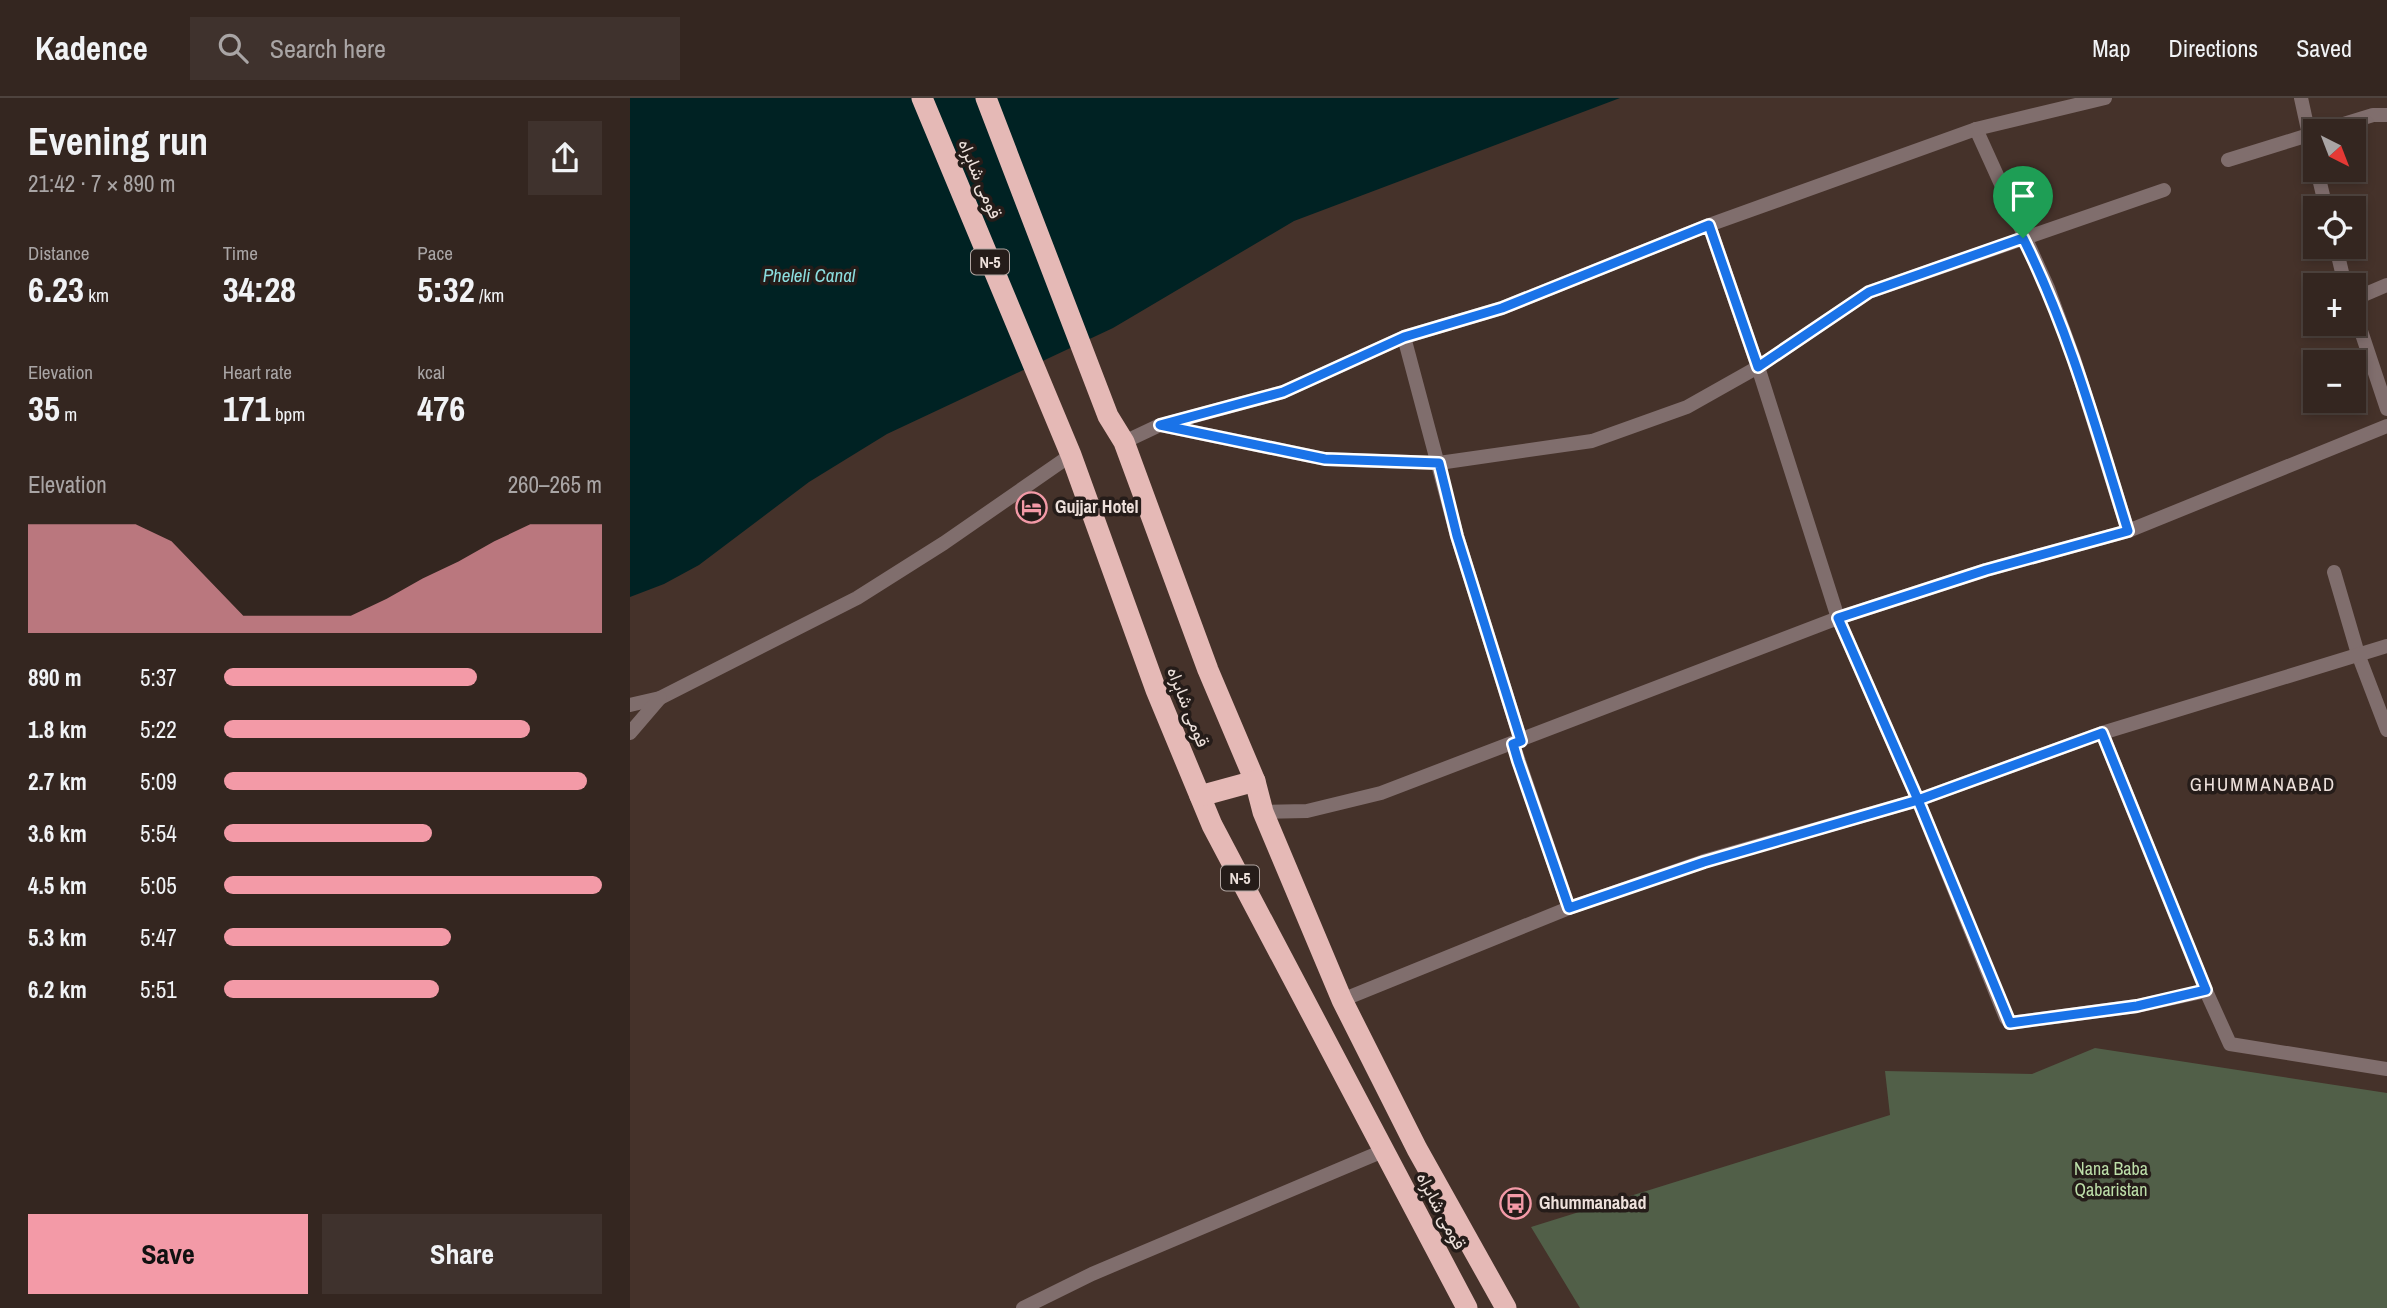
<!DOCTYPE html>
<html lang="en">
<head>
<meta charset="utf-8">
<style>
	:root { --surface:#342620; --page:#3f322d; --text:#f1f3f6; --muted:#a9a5a5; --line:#4e433e; --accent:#f39aa7 }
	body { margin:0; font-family:"Archivo Narrow",Vazirmatn,sans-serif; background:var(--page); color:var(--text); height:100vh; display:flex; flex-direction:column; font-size:26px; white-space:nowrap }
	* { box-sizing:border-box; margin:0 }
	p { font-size:23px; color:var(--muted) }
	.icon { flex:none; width:38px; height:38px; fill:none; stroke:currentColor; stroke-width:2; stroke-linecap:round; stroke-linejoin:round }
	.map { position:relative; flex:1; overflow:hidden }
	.panel { display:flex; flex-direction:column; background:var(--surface); width:630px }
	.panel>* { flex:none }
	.needle { width:46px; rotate:138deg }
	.fabs { position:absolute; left:1673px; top:21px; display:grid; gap:14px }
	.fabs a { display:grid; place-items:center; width:63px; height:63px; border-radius:0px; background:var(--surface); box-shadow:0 4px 10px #0003,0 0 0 2px var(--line); font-size:35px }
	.pin { position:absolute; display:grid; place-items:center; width:60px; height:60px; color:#fff; margin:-72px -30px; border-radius:50% 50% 50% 0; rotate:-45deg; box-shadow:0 0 7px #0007 }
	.pin .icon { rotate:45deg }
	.round { display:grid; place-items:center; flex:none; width:74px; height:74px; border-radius:0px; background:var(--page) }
	.headline { display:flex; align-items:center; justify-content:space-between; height:119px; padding:0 28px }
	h1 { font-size:38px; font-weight:700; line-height:52px }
	.stats { display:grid; grid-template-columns:repeat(3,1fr); gap:10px; height:119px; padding:7px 28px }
	.stats div { display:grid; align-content:center }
	.stats b { font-size:35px; font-weight:700 }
	.stats small { font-size:19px; font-weight:400 }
	.stats p { font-size:19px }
	.chart { height:196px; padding:14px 28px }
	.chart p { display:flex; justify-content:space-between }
	.chart svg { width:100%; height:126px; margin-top:7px; fill:var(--accent); opacity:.7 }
	.cta { display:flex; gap:14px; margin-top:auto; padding:14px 28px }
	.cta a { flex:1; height:80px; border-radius:0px; background:var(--accent); color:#111; font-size:28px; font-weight:700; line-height:80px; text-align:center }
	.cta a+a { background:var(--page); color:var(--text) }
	ul { padding:0 28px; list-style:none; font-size:23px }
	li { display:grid; grid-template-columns:112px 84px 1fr; align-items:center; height:52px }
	li i { height:18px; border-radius:9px; background:var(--accent) }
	header { display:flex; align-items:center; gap:42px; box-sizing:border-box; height:98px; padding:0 35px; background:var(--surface); border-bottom:2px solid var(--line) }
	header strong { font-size:33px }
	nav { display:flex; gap:38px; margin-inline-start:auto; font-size:24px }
	.search { width:490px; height:63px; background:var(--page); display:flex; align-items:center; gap:18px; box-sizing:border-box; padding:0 24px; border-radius:0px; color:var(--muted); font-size:26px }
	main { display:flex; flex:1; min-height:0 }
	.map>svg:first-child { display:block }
	.green { fill:#515f48 }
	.water { fill:#002223 }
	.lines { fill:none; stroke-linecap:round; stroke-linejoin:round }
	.street { stroke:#806e6d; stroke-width:14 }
	.highway { stroke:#e5b9b6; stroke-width:21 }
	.route-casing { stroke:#fff; stroke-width:14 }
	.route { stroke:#1a73e8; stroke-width:9 }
	.labels { text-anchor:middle; stroke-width:7; stroke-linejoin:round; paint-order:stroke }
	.shield { fill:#251c19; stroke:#b1a5a1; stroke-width:2 }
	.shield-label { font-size:16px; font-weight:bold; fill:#ede0db }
	.street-label { font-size:18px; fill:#ede0db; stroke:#251c19 }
	.poi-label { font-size:18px; font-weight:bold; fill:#ede0db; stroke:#251c19; text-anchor:start }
	.park-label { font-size:18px; fill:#bddea9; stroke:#251c19 }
	.water-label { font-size:19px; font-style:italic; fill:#8bdedf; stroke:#251c19 }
	.neighbourhood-label { font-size:19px; letter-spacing:2px; fill:#ede0db; stroke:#251c19 }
</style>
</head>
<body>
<header>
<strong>Kadence</strong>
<div class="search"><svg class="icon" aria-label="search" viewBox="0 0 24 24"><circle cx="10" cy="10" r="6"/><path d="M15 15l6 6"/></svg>Search here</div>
<nav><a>Map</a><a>Directions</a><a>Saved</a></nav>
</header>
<main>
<section class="panel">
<div class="headline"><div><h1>Evening run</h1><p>21:42 · 7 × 890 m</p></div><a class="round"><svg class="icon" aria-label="share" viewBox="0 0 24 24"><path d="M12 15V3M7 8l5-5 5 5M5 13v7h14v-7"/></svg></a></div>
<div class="stats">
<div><p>Distance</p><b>6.23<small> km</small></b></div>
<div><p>Time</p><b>34:28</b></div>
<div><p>Pace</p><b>5:32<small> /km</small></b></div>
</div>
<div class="stats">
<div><p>Elevation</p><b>35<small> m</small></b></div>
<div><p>Heart rate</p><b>171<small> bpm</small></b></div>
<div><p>kcal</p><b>476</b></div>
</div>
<div class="chart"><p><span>Elevation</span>260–265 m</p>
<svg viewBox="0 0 160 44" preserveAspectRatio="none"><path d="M0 44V6L10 6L20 6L30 6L40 12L50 25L60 38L70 38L80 38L90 38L100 32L110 25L120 19L130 12L140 6L150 6L160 6V44z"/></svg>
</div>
<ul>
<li><b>890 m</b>5:37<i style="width:67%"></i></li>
<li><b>1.8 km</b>5:22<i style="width:81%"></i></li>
<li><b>2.7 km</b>5:09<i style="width:96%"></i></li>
<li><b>3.6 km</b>5:54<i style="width:55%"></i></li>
<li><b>4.5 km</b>5:05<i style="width:100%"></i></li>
<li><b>5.3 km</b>5:47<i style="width:60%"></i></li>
<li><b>6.2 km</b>5:51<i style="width:57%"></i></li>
</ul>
<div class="cta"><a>Save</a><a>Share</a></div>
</section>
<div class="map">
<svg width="1757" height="1210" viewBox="0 0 1757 1210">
	<rect width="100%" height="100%" fill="#45322a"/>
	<path class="green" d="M1465 950 1757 995V1210H950L901 1129 1260 1017 1255 973 1402 976Z"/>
	<path class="water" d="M0 0H990L664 123 483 230 257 336 179 384 69 467 34 486 0 499Z"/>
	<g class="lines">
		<g class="street">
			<path d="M1671 0 1685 64"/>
			<path d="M1346 31 1418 190 1444 261 1498 433"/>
			<path d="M1691 33 1743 17H1757"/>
			<path d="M1598 62 1685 35"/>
			<path d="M1687 72 1696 110"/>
			<path d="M1079 127 1128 269 1208 520 1288 702 1376 920 1380 925 1507 908 1576 893 1472 635"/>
			<path d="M1706 149 1715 187"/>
			<path d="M1724 201 1757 187"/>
			<path d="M1724 212 1757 311"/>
			<path d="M774 239 827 438 891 643"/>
			<path d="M535 326 653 294 774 239 872 210 1079 127 1346 31 1475 0"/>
			<path d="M494 344 530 327 695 361 809 365 962 343 1057 309 1128 269 1239 194 1534 92"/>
			<path d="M1704 474 1728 556 1757 632"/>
			<path d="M0 607 30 600 227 500 314 445 441 357"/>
			<path d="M0 635 30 600"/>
			<path d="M883 646 939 810"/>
			<path d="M633 714 677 713 751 695 1208 520 1356 472 1498 433 1757 328"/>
			<path d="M1576 893 1600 946 1757 971"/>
			<path d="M712 902 939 810 1074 763 1288 702 1472 635 1757 548"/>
			<path d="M393 1210 462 1176 753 1053"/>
		</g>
		<g class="highway">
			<path d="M292 0 441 357 526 592 582 727 837 1210"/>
			<path d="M356 0 478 318 494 344 578 572 625 683 633 714 712 902 787 1051 876 1210"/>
			<path d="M570 698 625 683"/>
		</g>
	</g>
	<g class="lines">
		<defs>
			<path id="route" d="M1393 140 1239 194 1128 269 1079 127 872 210 774 239 653 294 530 327 695 361 809 365 827 438 891 643 883 646 888 663 939 810 1074 764 1288 702 1380 925 1507 908 1576 892 1472 635 1288 702 1208 520 1356 472 1498 433C1467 334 1440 234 1393 140"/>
		</defs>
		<use href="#route" class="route-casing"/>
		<use href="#route" class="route"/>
	</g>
	<defs>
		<symbol id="hotel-ring" viewBox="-11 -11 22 22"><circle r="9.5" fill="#251c19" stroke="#f39aa7" stroke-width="1.5"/><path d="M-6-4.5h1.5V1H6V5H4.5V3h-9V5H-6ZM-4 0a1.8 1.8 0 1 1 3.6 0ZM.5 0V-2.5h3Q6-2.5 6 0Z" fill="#f39aa7"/></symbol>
		<symbol id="bus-ring" viewBox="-11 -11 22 22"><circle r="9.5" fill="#251c19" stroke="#f39aa7" stroke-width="1.5"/><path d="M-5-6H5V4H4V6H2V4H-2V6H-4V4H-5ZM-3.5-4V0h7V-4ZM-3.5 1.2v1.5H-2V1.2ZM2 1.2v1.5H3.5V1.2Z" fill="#f39aa7"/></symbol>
	</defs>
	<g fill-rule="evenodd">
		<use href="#hotel-ring" x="384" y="392" width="35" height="35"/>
		<use href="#bus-ring" x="868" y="1088" width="35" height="35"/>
	</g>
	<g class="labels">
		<g class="shield">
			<rect x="341" y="151.5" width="38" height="25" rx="5"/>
			<rect x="591" y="767.5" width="38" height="25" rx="5"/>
		</g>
		<g class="shield-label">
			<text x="360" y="170">N-5</text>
			<text x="610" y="786">N-5</text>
		</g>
		<g class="street-label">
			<text transform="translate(350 81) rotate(67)" y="6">قومی شاہراہ</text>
			<text transform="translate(558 609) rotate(68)" y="6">قومی شاہراہ</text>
			<text transform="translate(811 1113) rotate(62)" y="6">قومی شاہراہ</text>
		</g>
		<g class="poi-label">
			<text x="425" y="415">Gujjar Hotel</text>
			<text x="909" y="1111">Ghummanabad</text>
		</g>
		<g class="park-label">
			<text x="1481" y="1077">Nana Baba<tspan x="1481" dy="21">Qabaristan</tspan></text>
		</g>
		<g class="water-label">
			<text x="179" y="184">Pheleli Canal</text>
		</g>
		<g class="neighbourhood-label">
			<text x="1633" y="693">GHUMMANABAD</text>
		</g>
	</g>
</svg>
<div class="fabs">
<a><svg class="needle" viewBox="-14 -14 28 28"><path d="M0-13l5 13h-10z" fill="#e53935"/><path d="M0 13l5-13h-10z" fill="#a9a5a5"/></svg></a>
<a><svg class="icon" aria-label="locate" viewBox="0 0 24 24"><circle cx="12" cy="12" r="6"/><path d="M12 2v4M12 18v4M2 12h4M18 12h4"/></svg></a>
<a>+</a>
<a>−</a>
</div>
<div class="pin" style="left:1393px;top:140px;background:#1e9e55"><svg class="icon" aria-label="arrive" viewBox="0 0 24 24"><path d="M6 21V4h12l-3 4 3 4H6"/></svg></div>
</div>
</main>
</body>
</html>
